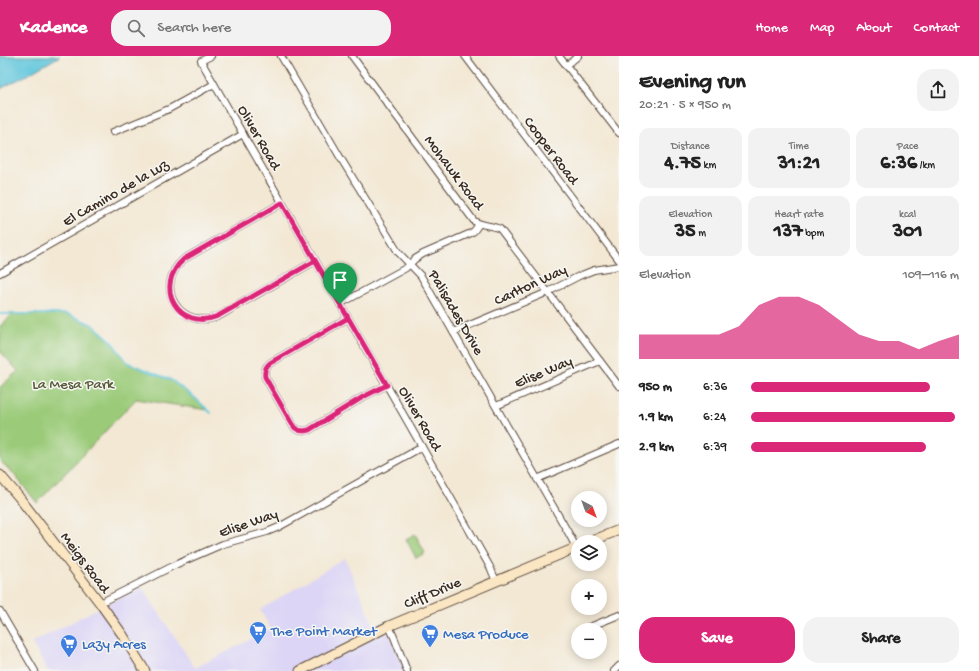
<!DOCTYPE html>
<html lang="en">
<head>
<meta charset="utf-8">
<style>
	:root { --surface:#fff; --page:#f2f2f2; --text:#222; --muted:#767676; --accent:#db2777 }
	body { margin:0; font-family:"Gochi Hand",sans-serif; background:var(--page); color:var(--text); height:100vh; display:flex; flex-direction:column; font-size:15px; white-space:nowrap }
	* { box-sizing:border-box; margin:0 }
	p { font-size:13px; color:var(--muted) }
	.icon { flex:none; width:22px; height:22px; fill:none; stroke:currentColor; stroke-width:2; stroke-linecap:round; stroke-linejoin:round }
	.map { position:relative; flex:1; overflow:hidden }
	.sheet { display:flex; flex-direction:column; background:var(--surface); width:360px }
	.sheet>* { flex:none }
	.needle { width:26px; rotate:139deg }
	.fabs { position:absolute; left:571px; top:435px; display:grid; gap:8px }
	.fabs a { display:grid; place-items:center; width:36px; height:36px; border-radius:50%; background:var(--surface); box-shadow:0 2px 10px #0003; font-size:20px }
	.pin { position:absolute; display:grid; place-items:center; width:34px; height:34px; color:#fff; margin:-41px -17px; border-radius:50% 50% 50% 0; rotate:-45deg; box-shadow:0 0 4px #0007 }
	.pin .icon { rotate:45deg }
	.round { display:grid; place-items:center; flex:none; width:42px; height:42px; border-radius:16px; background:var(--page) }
	.head { display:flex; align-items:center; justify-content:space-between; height:68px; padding:0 20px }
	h1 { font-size:22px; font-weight:700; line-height:30px }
	.stats { display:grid; grid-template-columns:repeat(3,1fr); gap:6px; height:68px; padding:4px 20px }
	.stats div { display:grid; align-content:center; border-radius:10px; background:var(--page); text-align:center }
	.stats b { font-size:20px; font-weight:700 }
	.stats small { font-size:11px; font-weight:400 }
	.stats p { font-size:11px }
	.chart { height:112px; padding:8px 20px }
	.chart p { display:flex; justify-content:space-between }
	.chart svg { width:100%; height:72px; margin-top:4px; fill:var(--accent); opacity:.7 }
	.cta { display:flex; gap:8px; margin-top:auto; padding:8px 20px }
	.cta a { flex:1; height:46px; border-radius:16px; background:var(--accent); color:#fff; font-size:16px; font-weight:700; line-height:46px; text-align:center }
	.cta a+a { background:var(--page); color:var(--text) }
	ul { padding:0 20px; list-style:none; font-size:13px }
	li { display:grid; grid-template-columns:64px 48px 1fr; align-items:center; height:30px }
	li i { height:10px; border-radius:5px; background:var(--accent) }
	header { display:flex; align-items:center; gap:24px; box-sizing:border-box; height:56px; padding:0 20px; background:var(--accent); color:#fff }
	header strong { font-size:19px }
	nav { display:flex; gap:22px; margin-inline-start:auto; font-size:14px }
	.search { width:280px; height:36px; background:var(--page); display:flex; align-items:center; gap:10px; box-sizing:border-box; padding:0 14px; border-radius:16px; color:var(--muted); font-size:15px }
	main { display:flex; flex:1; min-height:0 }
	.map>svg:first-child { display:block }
	.built { fill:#dcd5f6 }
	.green { fill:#9bcb79; stroke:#6b7a4c }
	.water { fill:#5fc6dc; stroke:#4d787d }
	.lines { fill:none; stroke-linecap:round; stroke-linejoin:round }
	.stream { stroke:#5fc6dc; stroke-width:2 }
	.minor-casing { stroke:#574639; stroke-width:8 }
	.secondary-casing { stroke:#574639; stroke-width:11 }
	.minor { stroke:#fff; stroke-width:6 }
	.secondary { stroke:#fbe6c4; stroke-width:9 }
	.route-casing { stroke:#fff; stroke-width:8 }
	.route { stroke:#db2777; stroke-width:5 }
	.labels { text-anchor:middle; stroke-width:3; stroke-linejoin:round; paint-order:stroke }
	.street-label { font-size:15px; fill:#3b2a1e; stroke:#f6f6f2 }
	.park-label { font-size:15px; fill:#585a39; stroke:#f6f6f2 }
	.shop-label { font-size:15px; fill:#366cbe; stroke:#f6f6f2; text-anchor:start }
</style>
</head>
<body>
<header>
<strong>Kadence</strong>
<div class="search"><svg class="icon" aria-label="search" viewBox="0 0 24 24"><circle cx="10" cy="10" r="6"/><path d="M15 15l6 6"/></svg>Search here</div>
<nav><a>Home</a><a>Map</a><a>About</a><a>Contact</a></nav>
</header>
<main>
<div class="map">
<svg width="619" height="615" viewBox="0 0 619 615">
	<rect width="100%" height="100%" fill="#f6f6f2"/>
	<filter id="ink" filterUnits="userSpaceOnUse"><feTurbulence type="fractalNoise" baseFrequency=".025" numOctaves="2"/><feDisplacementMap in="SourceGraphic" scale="8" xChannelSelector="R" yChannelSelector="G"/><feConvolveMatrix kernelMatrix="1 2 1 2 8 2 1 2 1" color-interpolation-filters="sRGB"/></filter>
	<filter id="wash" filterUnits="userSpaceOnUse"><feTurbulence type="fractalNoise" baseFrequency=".012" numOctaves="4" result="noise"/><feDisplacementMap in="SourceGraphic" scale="16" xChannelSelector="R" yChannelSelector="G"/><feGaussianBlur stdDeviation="0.9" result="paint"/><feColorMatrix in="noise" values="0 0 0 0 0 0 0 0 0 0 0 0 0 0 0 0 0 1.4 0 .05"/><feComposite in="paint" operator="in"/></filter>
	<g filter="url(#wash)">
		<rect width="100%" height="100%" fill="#f3e8d4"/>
		<path class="built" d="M345 502 373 568 386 566 392 584 405 615H48L32 587 93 555 142 531 195 612 271 573 260 554Z"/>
		<g class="green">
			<path d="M13 258H67L93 269 109 283 128 307 171 324 195 342 208 354 136 343 37 447 13 417 0 405V331L18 315 0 295V270Z"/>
			<path d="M415 478 425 497 416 502 406 483Z"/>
		</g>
		<path class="water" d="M0 0H60L27 19 0 33Z"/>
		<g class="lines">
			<path class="stream" d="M0 258H67L93 269 109 283 128 307 171 324 195 342 211 357"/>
		</g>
	</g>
	<g filter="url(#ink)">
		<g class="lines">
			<defs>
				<g id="minor">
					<path d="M211 0 201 5 422 391 490 511 496 525"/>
					<path d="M281 0 340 101 398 196 421 220 569 478 576 491"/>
					<path d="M352 0 474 165C482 170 491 169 500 173L619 330"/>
					<path d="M465 0 619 204"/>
					<path d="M559 0 619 77"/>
					<path d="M566 10 578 0"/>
					<path d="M113 76 169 53 214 28"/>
					<path d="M282 147 184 203C152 230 180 276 219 260L315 205"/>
					<path d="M0 217 243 78"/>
					<path d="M340 248 406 212 415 203 423 198 471 177 474 175 479 168"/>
					<path d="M348 262 270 307C265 311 264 315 265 321L292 368C296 375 302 376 309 374L363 341 387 329"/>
					<path d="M453 276 548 236 579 220 594 214 619 210"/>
					<path d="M496 350 600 305"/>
					<path d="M537 423 619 388"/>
					<path d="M100 547 177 508 223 488 267 476 279 471 422 391"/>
					<path d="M0 555 35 615"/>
					<path d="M389 570 394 581 407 615"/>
					<path d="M582 574 619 559"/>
					<path d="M614 615 619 610"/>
				</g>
				<g id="secondary">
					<path d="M0 419 18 440 100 547 122 578 145 615"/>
					<path d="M589 486 619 474"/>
					<path d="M300 615 389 570 578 491"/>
				</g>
			</defs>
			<use href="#minor" class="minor-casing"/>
			<use href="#secondary" class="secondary-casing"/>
			<use href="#minor" class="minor"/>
			<use href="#secondary" class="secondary"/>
		</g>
	</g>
	<g class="lines" filter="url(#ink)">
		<defs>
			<path id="route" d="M340 248 315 205 218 260C179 276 152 231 184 203L282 147C317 208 352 268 387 329L363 341 309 374C302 376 296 375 292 368L265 321C264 315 265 311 270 307L348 262 340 248"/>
		</defs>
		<use href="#route" class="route-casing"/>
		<use href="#route" class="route"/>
	</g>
	<defs>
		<symbol id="supermarket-pin" viewBox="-11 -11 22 30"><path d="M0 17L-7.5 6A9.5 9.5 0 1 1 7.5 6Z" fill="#3f7fe0" stroke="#f6f6f2"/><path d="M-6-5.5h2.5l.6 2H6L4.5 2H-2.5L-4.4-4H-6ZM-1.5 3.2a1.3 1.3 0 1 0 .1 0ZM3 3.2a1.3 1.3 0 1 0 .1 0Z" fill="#fff"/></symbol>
	</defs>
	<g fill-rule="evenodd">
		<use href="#supermarket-pin" x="248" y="564" width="20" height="27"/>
		<use href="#supermarket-pin" x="420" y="567" width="20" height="27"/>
		<use href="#supermarket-pin" x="59" y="577" width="20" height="27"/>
	</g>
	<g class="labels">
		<g class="street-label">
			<text transform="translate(260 81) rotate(60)" y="5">Oliver Road</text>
			<text transform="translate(552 94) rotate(53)" y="5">Cooper Road</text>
			<text transform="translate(455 116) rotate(53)" y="5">Mohawk Road</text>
			<text transform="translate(115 136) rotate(-30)" y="5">El Camino de la Luz</text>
			<text transform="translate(530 228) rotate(-25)" y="5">Carlton Way</text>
			<text transform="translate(457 256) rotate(60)" y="5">Palisades Drive</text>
			<text transform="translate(543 315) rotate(-23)" y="5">Elise Way</text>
			<text transform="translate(421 362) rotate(60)" y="5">Oliver Road</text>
			<text transform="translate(248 466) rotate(-19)" y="5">Elise Way</text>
			<text transform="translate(86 506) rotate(53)" y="5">Meigs Road</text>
			<text transform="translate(432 536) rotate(-23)" y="5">Cliff Drive</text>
		</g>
		<g class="park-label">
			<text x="73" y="332">La Mesa Park</text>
		</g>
		<g class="shop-label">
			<text x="271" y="579">The Point Market</text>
			<text x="443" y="582">Mesa Produce</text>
			<text x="82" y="592">Lazy Acres</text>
		</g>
	</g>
</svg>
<div class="fabs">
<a><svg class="needle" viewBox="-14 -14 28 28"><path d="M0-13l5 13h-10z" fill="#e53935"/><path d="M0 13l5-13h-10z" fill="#767676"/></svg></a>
<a><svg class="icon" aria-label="layers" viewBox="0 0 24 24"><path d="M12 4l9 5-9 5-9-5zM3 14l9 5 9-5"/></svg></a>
<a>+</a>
<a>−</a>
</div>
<div class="pin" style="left:340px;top:248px;background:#1e9e55"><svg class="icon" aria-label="arrive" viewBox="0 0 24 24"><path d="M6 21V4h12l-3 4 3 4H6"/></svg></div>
</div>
<section class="sheet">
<div class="head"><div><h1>Evening run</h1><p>20:21 · 5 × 950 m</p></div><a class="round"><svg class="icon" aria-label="share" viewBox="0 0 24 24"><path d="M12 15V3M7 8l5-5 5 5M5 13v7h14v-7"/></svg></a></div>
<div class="stats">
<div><p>Distance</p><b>4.75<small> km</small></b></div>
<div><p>Time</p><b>31:21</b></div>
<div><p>Pace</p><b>6:36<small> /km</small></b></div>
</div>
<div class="stats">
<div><p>Elevation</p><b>35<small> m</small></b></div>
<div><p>Heart rate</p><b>137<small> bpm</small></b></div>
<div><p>kcal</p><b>301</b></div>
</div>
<div class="chart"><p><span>Elevation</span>109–116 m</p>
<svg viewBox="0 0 160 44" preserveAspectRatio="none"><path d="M0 44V29L10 29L20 29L30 29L40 29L50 24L60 11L70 6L80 6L90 11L100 20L110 29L120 33L130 33L140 38L150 33L160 29V44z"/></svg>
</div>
<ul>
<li><b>950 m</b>6:36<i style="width:86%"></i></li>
<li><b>1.9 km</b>6:24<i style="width:98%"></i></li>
<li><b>2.9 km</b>6:39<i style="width:84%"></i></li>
</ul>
<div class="cta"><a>Save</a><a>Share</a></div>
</section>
</main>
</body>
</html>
